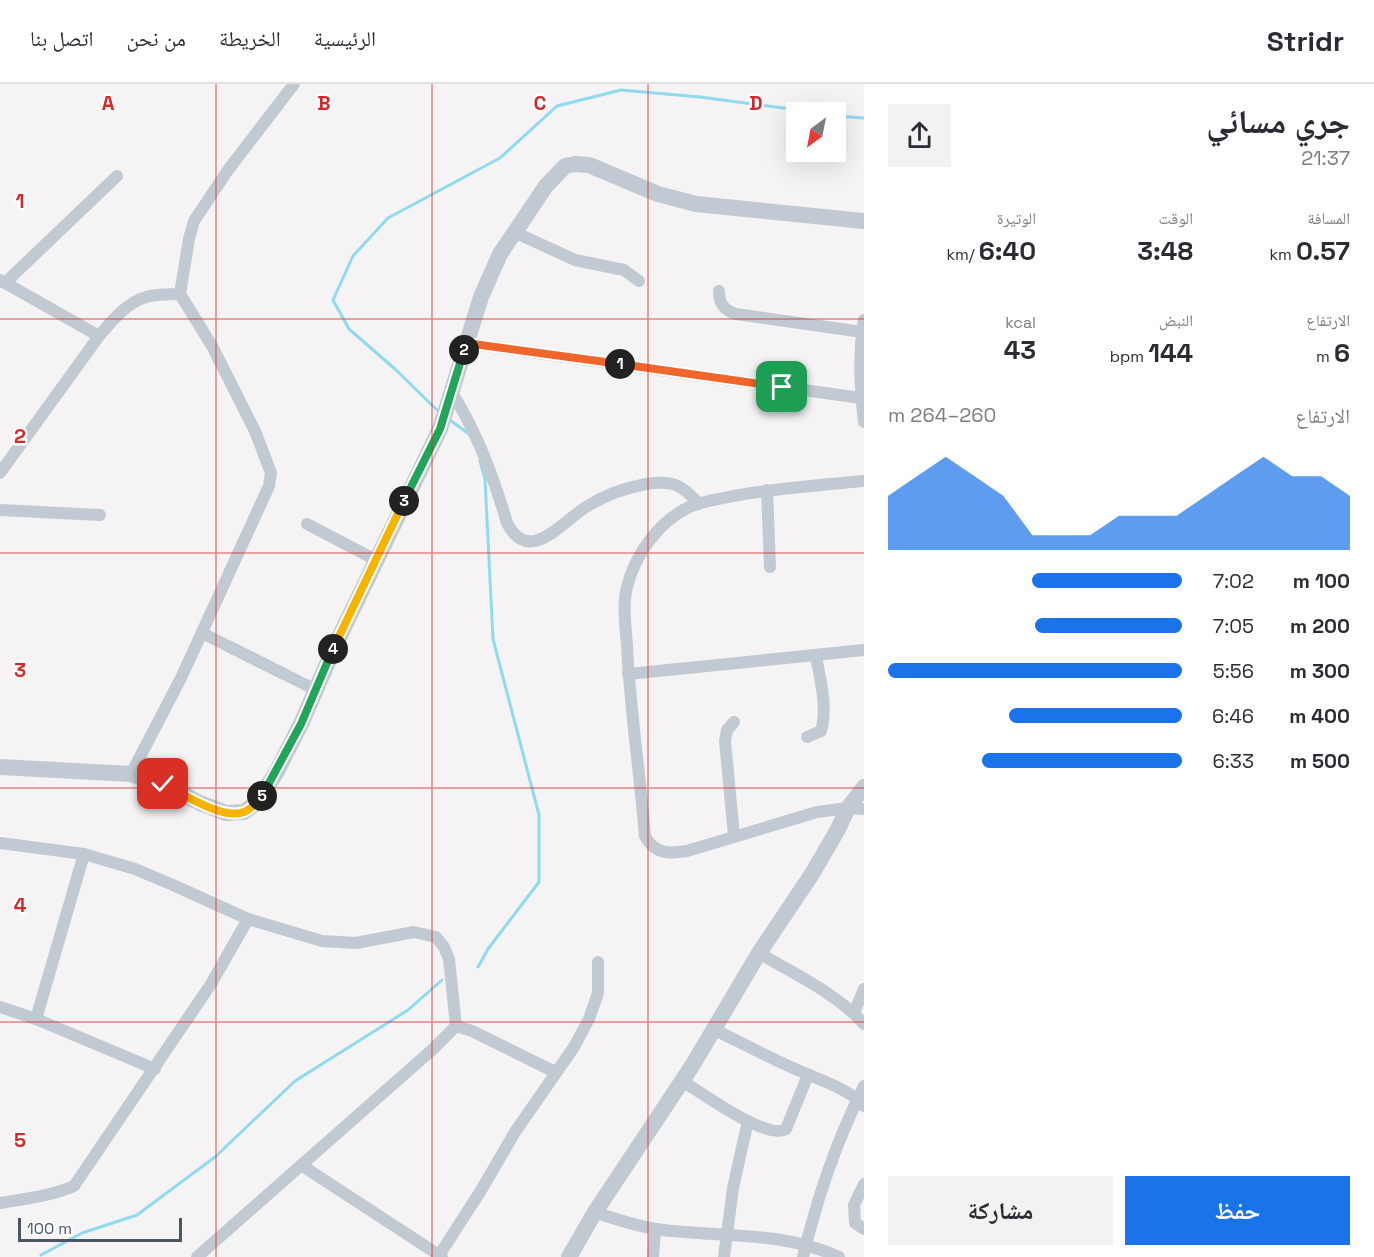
<!DOCTYPE html>
<html lang="ar">
<head>
<meta charset="utf-8">
<style>
	:root { --surface:#fff; --page:#f2f2f3; --text:#2b2b33; --muted:#7c7c81; --line:#e1e1e2; --accent:#1a73e8 }
	body { margin:0; font-family:"Space Grotesk","Noto Naskh Arabic",sans-serif; background:var(--page); color:var(--text); direction:rtl; height:100vh; display:flex; flex-direction:column; font-size:22px; white-space:nowrap }
	* { box-sizing:border-box; margin:0 }
	p { font-size:20px; color:var(--muted) }
	.icon { flex:none; width:33px; height:33px; fill:none; stroke:currentColor; stroke-width:2; stroke-linecap:round; stroke-linejoin:round }
	.map { position:relative; flex:1; overflow:hidden; direction:ltr }
	.sheet { display:flex; flex-direction:column; background:var(--surface); width:510px }
	.sheet>* { flex:none }
	.needle { width:39px; rotate:212deg }
	.fabs { position:absolute; left:786px; top:18px; display:grid; gap:12px }
	.fabs a { display:grid; place-items:center; width:60px; height:60px; border-radius:0px; background:var(--surface); box-shadow:0 6px 24px #0002; font-size:30px }
	.scale { position:absolute; left:18px; bottom:15px; width:164px; box-sizing:border-box; padding-left:6px; border:3px solid #4a5661; border-top:0; font-size:16px; line-height:21px; white-space:nowrap; color:#4a5661; -webkit-text-stroke:4px #fff; paint-order:stroke }
	.pin { position:absolute; display:grid; place-items:center; width:51px; height:51px; color:#fff; margin:-26px; border-radius:12px; box-shadow:0 3px 9px #0006 }
	.km { position:absolute; width:30px; height:30px; margin:-15px; border-radius:50%; background:#222; color:#fff; font-size:16px; line-height:30px; text-align:center }
	.round { display:grid; place-items:center; flex:none; width:63px; height:63px; border-radius:0px; background:var(--page) }
	.headline { display:flex; align-items:center; justify-content:space-between; height:102px; padding:0 24px }
	h1 { font-size:33px; font-weight:800; line-height:45px }
	.stats { display:grid; grid-template-columns:repeat(3,1fr); gap:9px; height:102px; padding:6px 24px }
	.stats div { display:grid; align-content:center }
	.stats b { font-size:26px; font-weight:800 }
	.stats small { font-size:16px; font-weight:400 }
	.stats p { font-size:16px }
	.chart { height:168px; padding:12px 24px }
	.chart p { display:flex; justify-content:space-between }
	.chart svg { width:100%; height:108px; margin-top:6px; fill:var(--accent); opacity:.7 }
	.button { display:flex; gap:12px; margin-top:auto; padding:12px 24px }
	.button a { flex:1; height:69px; border-radius:0px; background:var(--accent); color:#fff; font-size:24px; font-weight:800; line-height:69px; text-align:center }
	.button a+a { background:var(--page); color:var(--text) }
	ul { padding:0 24px; list-style:none; font-size:20px }
	li { display:grid; grid-template-columns:96px 72px 1fr; align-items:center; height:45px }
	li i { height:15px; border-radius:8px; background:var(--accent) }
	header { display:flex; align-items:center; gap:36px; box-sizing:border-box; height:84px; padding:0 30px; background:var(--surface); border-bottom:2px solid var(--line) }
	header strong { font-size:28px }
	nav { display:flex; gap:33px; margin-inline-start:auto; font-size:21px }
	main { display:flex; flex:1; min-height:0 }
	.map>svg:first-child { display:block }
	.lines { fill:none; stroke-linecap:round; stroke-linejoin:round }
	.stream { stroke:#90daee; stroke-width:3 }
	.minor { stroke:#c1cad2; stroke-width:12 }
	.tertiary { stroke:#c1cad2; stroke-width:16 }
	.split-1-casing { stroke:#fff; stroke-width:12 }
	.split-2-casing { stroke:#fff; stroke-width:12 }
	.split-3-casing { stroke:#fff; stroke-width:12 }
	.split-4-casing { stroke:#fff; stroke-width:12 }
	.split-5-casing { stroke:#fff; stroke-width:12 }
	.split-6-casing { stroke:#fff; stroke-width:12 }
	.split-1 { stroke:#f0652b; stroke-width:8 }
	.split-2 { stroke:#f0652b; stroke-width:8 }
	.split-3 { stroke:#22a559; stroke-width:8 }
	.split-4 { stroke:#f5b400; stroke-width:8 }
	.split-5 { stroke:#22a559; stroke-width:8 }
	.split-6 { stroke:#f5b400; stroke-width:8 }
	.grid { fill:none; stroke:#d62828; stroke-width:1.5; stroke-opacity:0.55 }
	.grid-label { font-size:20px; text-anchor:middle; font-weight:bold; fill:#d62828; stroke:#fff; stroke-width:5; stroke-linejoin:round; paint-order:stroke }
</style>
</head>
<body>
<header>
<strong>Stridr</strong>
<nav><a>الرئيسية</a><a>الخريطة</a><a>من نحن</a><a>اتصل بنا</a></nav>
</header>
<main>
<section class="sheet">
<div class="headline"><div><h1>جري مسائي</h1><p>21:37</p></div><a class="round"><svg class="icon" aria-label="share" viewBox="0 0 24 24"><path d="M12 15V3M7 8l5-5 5 5M5 13v7h14v-7"/></svg></a></div>
<div class="stats">
<div><p>المسافة</p><b>0.57<small> km</small></b></div>
<div><p>الوقت</p><b>3:48</b></div>
<div><p>الوتيرة</p><b>6:40<small> /km</small></b></div>
</div>
<div class="stats">
<div><p>الارتفاع</p><b>6<small> m</small></b></div>
<div><p>النبض</p><b>144<small> bpm</small></b></div>
<div><p>kcal</p><b>43</b></div>
</div>
<div class="chart"><p><span>الارتفاع</span>260–264 m</p>
<svg viewBox="0 0 160 44" preserveAspectRatio="none"><path d="M0 44V22L10 14L20 6L30 14L40 22L50 38L60 38L70 38L80 30L90 30L100 30L110 22L120 14L130 6L140 14L150 14L160 22V44z"/></svg>
</div>
<ul>
<li><b>100 m</b>7:02<i style="width:51%"></i></li>
<li><b>200 m</b>7:05<i style="width:50%"></i></li>
<li><b>300 m</b>5:56<i style="width:100%"></i></li>
<li><b>400 m</b>6:46<i style="width:59%"></i></li>
<li><b>500 m</b>6:33<i style="width:68%"></i></li>
</ul>
<div class="button"><a>حفظ</a><a>مشاركة</a></div>
</section>
<div class="map">
<svg width="864" height="1173" viewBox="0 0 864 1173">
	<rect width="100%" height="100%" fill="#f5f3f3"/>
	<g class="lines">
		<g class="stream">
			<path d="M836 32 864 34"/>
			<path d="M440 329 395 285 349 245 333 216 353 172 388 134 500 74 557 22 621 6 700 13 814 28"/>
			<path d="M450 336 469 350"/>
			<path d="M478 883 488 865 539 798V731L493 555 485 395 480 377"/>
			<path d="M41 1171 82 1149 137 1131 215 1073 295 997 408 926 442 896"/>
		</g>
		<g class="minor">
			<path d="M514 148 575 176 624 186 639 197"/>
			<path d="M0 196 99 252"/>
			<path d="M5 199 117 92"/>
			<path d="M719 207C719 220 724 226 736 230L862 248"/>
			<path d="M864 236C858 269 860 305 864 338"/>
			<path d="M466 259 861 314"/>
			<path d="M452 309C477 348 494 394 507 439 529 482 562 438 586 423 605 411 624 404 646 400 673 396 681 400 699 420"/>
			<path d="M0 389 99 252C112 237 126 219 146 213 157 210 169 210 180 210"/>
			<path d="M864 397C820 401 776 404 733 412 719 415 703 417 689 423 658 438 635 471 627 503 622 522 626 544 627 562 630 626 640 689 645 752 654 770 669 770 687 767L817 728 848 724 864 725"/>
			<path d="M767 406 770 483"/>
			<path d="M0 426 100 431"/>
			<path d="M307 440 376 476"/>
			<path d="M202 549 316 606"/>
			<path d="M628 590 864 566"/>
			<path d="M734 638 727 646 725 657 734 752"/>
			<path d="M807 653 821 647C828 624 820 595 816 572"/>
			<path d="M131 690 181 594 269 402 271 389 255 347 212 262 180 210 189 155 194 137 228 86 294 0"/>
			<path d="M0 759 84 770 135 785 173 801 248 835 322 857 356 859 414 848 436 853 444 863 449 875 456 942 433 965 197 1173"/>
			<path d="M759 869C794 890 836 909 864 940"/>
			<path d="M0 923 36 935 155 985"/>
			<path d="M854 929 864 905"/>
			<path d="M36 935 84 770"/>
			<path d="M456 942 472 947 555 988"/>
			<path d="M713 945C744 960 775 977 807 990 827 999 848 1005 864 1022"/>
			<path d="M682 997C701 1008 767 1057 786 1045L808 991"/>
			<path d="M301 1081 442 1173"/>
			<path d="M864 1100 854 1121 855 1139 864 1145"/>
			<path d="M0 1119C25 1115 51 1112 74 1102L211 900 248 835"/>
			<path d="M595 1128C620 1137 646 1145 672 1147 731 1153 783 1148 839 1173"/>
			<path d="M438 1173 480 1108 515 1048 574 963 589 935 598 909V878"/>
			<path d="M653 1173 655 1145"/>
			<path d="M724 1173 733 1104 748 1037"/>
			<path d="M803 1173C817 1114 837 1056 864 1002"/>
		</g>
		<g class="tertiary">
			<path d="M0 683 131 690 163 700 200 719 226 729 244 728 255 720 276 689 301 640 334 564 440 345 481 213 500 170 546 102 565 82 575 80 589 81 658 110 696 120 864 137"/>
			<path d="M569 1173 595 1128 692 982 759 869 812 790 837 747 848 724 864 703"/>
		</g>
	</g>
	<g class="lines">
		<defs>
			<path id="split-1" d="M620 280 782 303"/>
			<path id="split-2" d="M464 266 466 259 620 280"/>
			<path id="split-3" d="M404 417 440 345 464 266"/>
			<path id="split-4" d="M333 565 404 417"/>
			<path id="split-5" d="M262 712 301 640 333 565"/>
			<path id="split-6" d="M163 700C183 710 222 736 244 728 252 725 257 718 262 712"/>
		</defs>
		<use href="#split-1" class="split-1-casing"/>
		<use href="#split-2" class="split-2-casing"/>
		<use href="#split-3" class="split-3-casing"/>
		<use href="#split-4" class="split-4-casing"/>
		<use href="#split-5" class="split-5-casing"/>
		<use href="#split-6" class="split-6-casing"/>
		<use href="#split-1" class="split-1"/>
		<use href="#split-2" class="split-2"/>
		<use href="#split-3" class="split-3"/>
		<use href="#split-4" class="split-4"/>
		<use href="#split-5" class="split-5"/>
		<use href="#split-6" class="split-6"/>
	</g>
	<path class="grid" d="M216 0V1173M432 0V1173M648 0V1173M0 235H864M0 469H864M0 704H864M0 938H864"/>
	<g class="grid-label">
		<text x="108" y="26">A</text>
		<text x="324" y="26">B</text>
		<text x="540" y="26">C</text>
		<text x="756" y="26">D</text>
		<text x="20" y="124">1</text>
		<text x="20" y="359">2</text>
		<text x="20" y="593">3</text>
		<text x="20" y="828">4</text>
		<text x="20" y="1063">5</text>
	</g>
</svg>
<div class="fabs">
<a><svg class="needle" viewBox="-14 -14 28 28"><path d="M0-13l5 13h-10z" fill="#e53935"/><path d="M0 13l5-13h-10z" fill="#7c7c81"/></svg></a>
</div>
<div class="scale">100 m</div>
<div class="pin" style="left:782px;top:303px;background:#1e9e55"><svg class="icon" aria-label="arrive" viewBox="0 0 24 24"><path d="M6 21V4h12l-3 4 3 4H6"/></svg></div>
<div class="pin" style="left:163px;top:700px;background:#d93025"><svg class="icon" aria-label="check" viewBox="0 0 24 24"><path d="M5 12l5 5 9-10"/></svg></div>
<b class="km" style="left:620px;top:280px">1</b>
<b class="km" style="left:464px;top:266px">2</b>
<b class="km" style="left:404px;top:417px">3</b>
<b class="km" style="left:333px;top:565px">4</b>
<b class="km" style="left:262px;top:712px">5</b>
</div>
</main>
</body>
</html>
